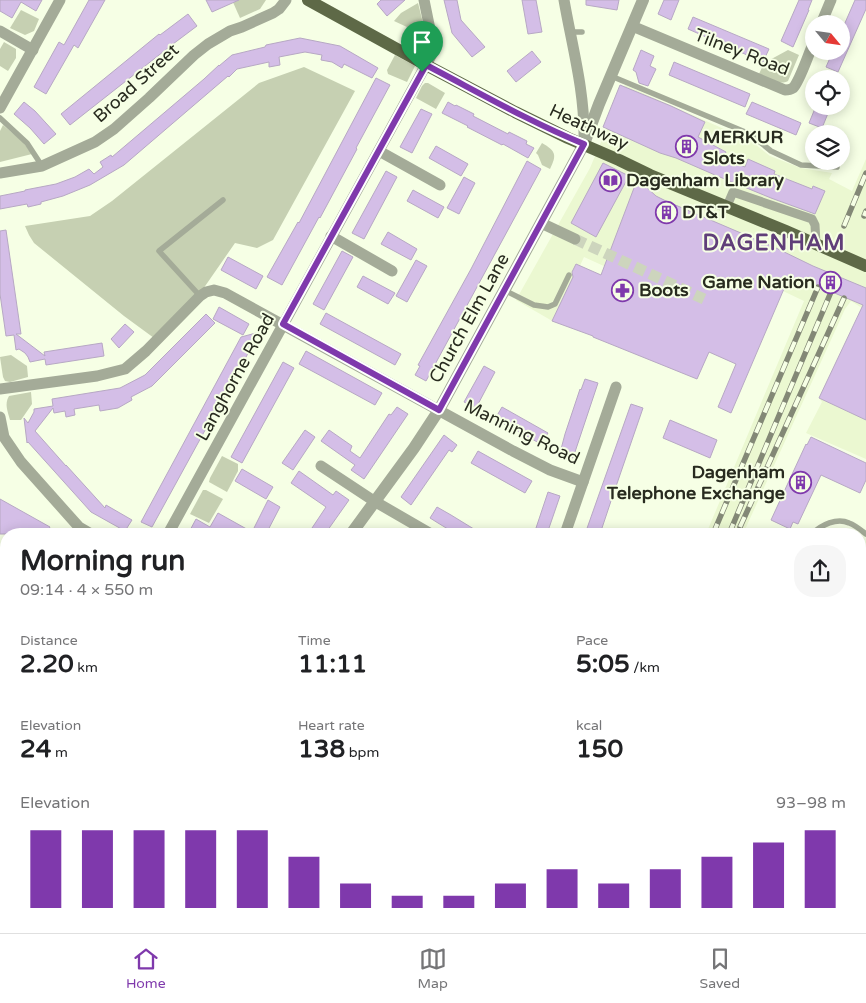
<!DOCTYPE html>
<html lang="en">
<head>
<meta charset="utf-8">
<style>
	:root { --surface:#fff; --page:#f6f6f6; --text:#202124; --muted:#757577; --line:#e0e0e0; --accent:#7f39ac }
	body { margin:0; font-family:"Varela Round",sans-serif; background:var(--page); color:var(--text); height:100vh; display:flex; flex-direction:column; font-size:19px; white-space:nowrap }
	* { box-sizing:border-box; margin:0 }
	p { font-size:16px; color:var(--muted) }
	.icon { flex:none; width:28px; height:28px; fill:none; stroke:currentColor; stroke-width:2; stroke-linecap:round; stroke-linejoin:round }
	.map { position:relative; flex:1; overflow:hidden }
	.sheet { position:absolute; left:0px; top:528px; width:866px; height:406px; display:flex; flex-direction:column; background:var(--surface); border-radius:20px 20px 0 0; box-shadow:0 2px 12px #0003 }
	.sheet>* { flex:none }
	.needle { width:32px; rotate:119deg }
	.buttons { position:absolute; left:805px; top:15px; display:grid; gap:10px }
	.buttons a { display:grid; place-items:center; width:45px; height:45px; border-radius:50%; background:var(--surface); box-shadow:0 2px 12px #0003; font-size:25px }
	.pin { position:absolute; display:grid; place-items:center; width:42px; height:42px; color:#fff; margin:-51px -21px; border-radius:50% 50% 50% 0; rotate:-45deg; box-shadow:0 0 5px #0007 }
	.pin .icon { rotate:45deg }
	.round { display:grid; place-items:center; flex:none; width:52px; height:52px; border-radius:20px; background:var(--page) }
	.headline { display:flex; align-items:center; justify-content:space-between; height:85px; padding:0 20px }
	h1 { font-size:28px; font-weight:700; line-height:38px }
	.metrics { display:grid; grid-template-columns:repeat(3,1fr); gap:8px; height:85px; padding:5px 20px }
	.metrics div { display:grid; align-content:center }
	.metrics b { font-size:25px; font-weight:700 }
	.metrics small { font-size:14px; font-weight:400 }
	.metrics p { font-size:14px }
	.chart { height:140px; padding:10px 20px }
	.chart p { display:flex; justify-content:space-between }
	.chart svg { width:100%; height:90px; margin-top:5px; stroke:var(--accent); stroke-width:6 }
	.tab-bar { display:flex; justify-content:space-around; align-items:center; height:70px; border-top:1px solid var(--line); background:var(--surface); font-size:14px; color:var(--muted) }
	.tab-bar a { display:grid; justify-items:center; gap:2px }
	.tab-bar .active { color:var(--accent) }
	.map>svg:first-child { display:block }
	.built { fill:#ebf8d1 }
	.green { fill:#c6d0b2 }
	.building { fill:#d4bee7; stroke:#b7a8c4 }
	.lines { fill:none; stroke-linecap:round; stroke-linejoin:round }
	.minor-tunnel { stroke:#cdd5bd; stroke-width:11; stroke-dasharray:11 5.5; stroke-linecap:butt }
	.service { stroke:#a4ab98; stroke-width:5.5 }
	.pedestrian { stroke:#a4ab98; stroke-width:9 }
	.minor { stroke:#a4ab98; stroke-width:11 }
	.tertiary { stroke:#a4ab98; stroke-width:12 }
	.primary { stroke:#5e6947; stroke-width:12 }
	.rail-casing { stroke:#838876; stroke-width:5.5 }
	.rail { stroke:#f6ffe5; stroke-width:4; stroke-dasharray:11; stroke-linecap:butt }
	.route-casing { stroke:#fff; stroke-width:10 }
	.route { stroke:#7f39ac; stroke-width:6 }
	.labels { text-anchor:middle; stroke-width:4; stroke-linejoin:round; paint-order:stroke }
	.street-label { font-size:18px; fill:#282b1f; stroke:#f6ffe5 }
	.poi-label { font-size:18px; font-weight:bold; fill:#282b1f; stroke:#f6ffe5; text-anchor:start }
	.district-label { font-size:22px; font-weight:bold; letter-spacing:1px; fill:#603e79; stroke:#f6ffe5 }
</style>
</head>
<body>
<div class="map">
<svg width="866" height="933" viewBox="0 0 866 933">
	<rect width="100%" height="100%" fill="#f6ffe5"/>
	<g class="built">
		<path d="M625 85 751 141 770 156 801 168 832 173 829 179 852 191 866 159V459L806 433 822 402 819 398 862 308 851 301 845 309 743 534H706L804 301 783 291 617 272 584 257 554 322 516 300 590 168Z"/>
		<path d="M104 928H158L155 933H98Z"/>
		<path d="M561 928H595L593 933H559Z"/>
	</g>
	<g class="green">
		<path d="M232 0H266L260 9 240 18Z"/>
		<path d="M418 3 425 31 422 34 394 21 401 13Z"/>
		<path d="M21 10 39 19 34 31 25 35 10 28Z"/>
		<path d="M4 42 16 49V58L8 71 0 66V49Z"/>
		<path d="M788 50 799 55 788 81C779 86 768 78 759 74L764 63Z"/>
		<path d="M395 55 415 66 407 82 388 74 387 70Z"/>
		<path d="M304 67 355 91 273 240 257 248 235 243 201 292 154 338 124 316 34 243 29 235 25 226 90 216 112 201 259 83Z"/>
		<path d="M425 83H428L445 93 436 109 416 98 422 86Z"/>
		<path d="M3 125 23 142 32 154 0 162V131Z"/>
		<path d="M542 143C556 151 557 155 550 169L542 165 538 155 536 153Z"/>
		<path d="M11 355 27 366 28 377 10 382 5 381 3 377 0 357Z"/>
		<path d="M31 392 32 404 21 420H10C8 412 4 404 9 396Z"/>
		<path d="M222 456 238 464V471L227 492 209 482 210 478Z"/>
		<path d="M203 490H206L223 499 209 523 190 514Z"/>
	</g>
	<g class="building">
		<path d="M0 0H42L36 11 21 2 12 18 0 11Z"/>
		<path d="M89 0H105L78 48 74 45 46 94 34 87 59 42 64 45Z"/>
		<path d="M206 0H239L212 12Z"/>
		<path d="M381 0H405L387 16 377 4Z"/>
		<path d="M444 0H457L461 20 485 47 472 57 452 33Z"/>
		<path d="M522 0H536L542 32 528 34Z"/>
		<path d="M586 0H619L617 10 586 5Z"/>
		<path d="M664 0H679L671 20 658 14Z"/>
		<path d="M799 0H812L808 10H809L793 47 781 41Z"/>
		<path d="M855 0H866V9L838 72 826 67 833 51H841V32Z"/>
		<path d="M188 14 197 26 173 44 70 125 61 114 159 34 160 35Z"/>
		<path d="M693 17 769 49 763 62 688 29Z"/>
		<path d="M300 38 340 46 378 68 372 78 344 64 342 68 332 62 321 60 322 55 305 52 279 57 280 65 269 67V62L237 69 229 77 228 76 124 165 90 185 63 196 41 202V204L28 207 27 204 0 209V196L25 191V190L56 184 75 177 89 169 94 174 103 167 100 162 111 155 112 157 204 79 219 65V66L232 55 265 47 266 45Z"/>
		<path d="M641 50 654 56 650 66 656 69 648 86 639 83 636 72 633 70Z"/>
		<path d="M532 51 541 62 516 82 507 71Z"/>
		<path d="M674 62 750 94 745 107 669 75Z"/>
		<path d="M376 78 390 85 356 148 357 149 320 218 319 217 282 285 267 277 298 222 299 223Z"/>
		<path d="M620 85 671 106 705 122 698 137 726 152 723 158 745 167 748 159 775 171 774 174 812 189 813 186 825 191 815 214 771 198 715 175 676 158 660 153 603 127Z"/>
		<path d="M24 102 35 111 56 134 44 144 30 128 14 114Z"/>
		<path d="M448 102 455 106 456 105 474 114 473 116 508 134 509 132 527 141 526 144 534 148 528 158 503 144 502 145 467 127 468 126 442 113Z"/>
		<path d="M752 102 801 123 796 135 746 114Z"/>
		<path d="M816 106H831L822 128 809 123Z"/>
		<path d="M421 109 432 114 412 153 400 147Z"/>
		<path d="M436 146 468 164 461 176 429 158Z"/>
		<path d="M527 161 541 169 426 381 415 375 420 366 418 365 471 269Z"/>
		<path d="M603 163 629 176 596 237 571 223Z"/>
		<path d="M386 171 397 177 364 239 352 233Z"/>
		<path d="M464 177 475 183 459 214 447 208Z"/>
		<path d="M637 180 644 185 656 196 666 201 776 248 813 266 866 288V420L819 398 863 305 799 278 797 281 789 277 731 413 718 407 736 364 709 352 697 379 593 337V336L552 321 573 277 572 272 576 264 601 275Z"/>
		<path d="M413 190 444 207 438 218 407 201Z"/>
		<path d="M6 230 21 334H16L45 356 44 352 102 343 104 356 46 365 45 359 30 362 28 357 25 353 19 349 16 350 14 335 6 336 0 294V231Z"/>
		<path d="M388 232 417 249 411 260 381 244Z"/>
		<path d="M342 251 353 257 324 310 313 304Z"/>
		<path d="M228 257 263 276 256 289 221 270Z"/>
		<path d="M416 260 427 266 407 302 396 296Z"/>
		<path d="M363 276 395 293 388 304 357 287Z"/>
		<path d="M219 307 249 324 243 335 213 319Z"/>
		<path d="M326 313 401 354 395 365 320 324Z"/>
		<path d="M206 314 215 323 152 386 131 397 132 400 118 408 100 411 99 405 74 409 75 415 66 417 65 411 54 413 53 408 35 431 66 466V465L105 508 106 505 132 520 125 531 91 512 28 442 27 443 24 418 28 423 34 412V409L53 406 52 399 120 388 145 375Z"/>
		<path d="M125 324 134 332 119 348 111 339Z"/>
		<path d="M256 333 253 344 216 413 215 412 152 527 141 522 241 337Z"/>
		<path d="M306 351 382 393 375 405 299 364Z"/>
		<path d="M283 362 294 368 242 463 231 457Z"/>
		<path d="M484 366 495 372 476 408 464 402Z"/>
		<path d="M585 379 598 383 573 458 560 453 565 434 580 389 581 390Z"/>
		<path d="M631 404 643 408 612 498 600 534H585Z"/>
		<path d="M397 407 408 414 364 479 351 470 355 465 321 441 329 430 352 446 350 451 360 458 389 414 391 415Z"/>
		<path d="M502 407 548 433 541 444 495 419Z"/>
		<path d="M670 420 717 440 710 458 663 438Z"/>
		<path d="M305 430 315 437 293 470 282 463Z"/>
		<path d="M444 435 457 445 452 452 449 450 411 505 401 497Z"/>
		<path d="M811 437 866 463V480L860 493 821 475 798 524 793 522 790 529 771 520 806 444 807 445Z"/>
		<path d="M478 451 532 481 525 493 471 463Z"/>
		<path d="M242 469 273 487 266 499 235 481Z"/>
		<path d="M299 471 333 495 336 491 349 500 325 534H308L326 507 291 483Z"/>
		<path d="M548 492 560 496 549 528 547 534H534Z"/>
		<path d="M0 499 50 527 46 534H0Z"/>
		<path d="M268 500 280 507 266 534H188L196 519 210 527 218 513 252 532Z"/>
		<path d="M437 507 451 515 482 534H456L438 523 430 518Z"/>
	</g>
	<g class="lines">
		<path class="minor-tunnel" d="M575 239 704 299"/>
		<g class="service">
			<path d="M570 32H582"/>
			<path d="M611 76 750 134 771 151 801 165 837 167"/>
			<path d="M0 118 27 143 42 166"/>
			<path d="M504 290 534 305 548 307 555 304 569 275"/>
			<path d="M200 296 159 251 223 200"/>
			<path d="M812 534C821 525 837 517 849 523 855 525 861 530 866 534"/>
			<path d="M2 589 6 592"/>
			<path d="M6 888C2 898 0 903 6 912"/>
		</g>
		<path class="pedestrian" d="M727 206 733 192 812 219 815 225 816 244"/>
		<g class="minor">
			<path d="M564 0C572 46 585 92 584 139"/>
			<path d="M821 24 831 0"/>
			<path d="M632 26 785 90C789 90 790 90 793 88 800 81 809 52 814 42"/>
			<path d="M0 31 33 50"/>
			<path d="M0 108 60 0"/>
			<path d="M379 151 440 185"/>
			<path d="M0 173 42 166 95 142 114 129 149 98 194 55 208 44 230 31 242 27 273 13 279 9 286 0"/>
			<path d="M541 223 575 239"/>
			<path d="M331 236 392 271"/>
			<path d="M0 389 97 376 125 369 146 351 200 296 206 292 214 290 225 293 513 451 550 470 583 482"/>
			<path d="M0 417 4 437 21 462 79 527 91 534"/>
			<path d="M321 466 374 501 431 534"/>
			<path d="M168 534 433 52V44L424 0"/>
			<path d="M565 534 616 387"/>
			<path d="M0 669 6 658"/>
			<path d="M0 679 6 682"/>
			<path d="M0 836 6 840"/>
			<path d="M860 855 866 857"/>
			<path d="M325 928 337 933"/>
			<path d="M402 933 404 928"/>
			<path d="M501 933 504 928"/>
			<path d="M647 933 649 928"/>
		</g>
		<g class="tertiary">
			<path d="M351 534 414 448 439 410 584 144 599 104 643 0"/>
			<path d="M860 634 866 624"/>
			<path d="M83 933 89 928"/>
			<path d="M737 933 738 928"/>
		</g>
		<path class="primary" d="M308 0 426 65 515 112 568 138 619 160 650 175 786 231 866 266"/>
		<defs>
			<g id="rail">
				<path d="M864 216 866 211"/>
				<path d="M844 226 866 173"/>
				<path d="M740 527 844 298"/>
				<path d="M713 534 818 287"/>
				<path d="M729 534 831 292"/>
				<path d="M565 933 567 928"/>
				<path d="M581 933 582 928"/>
			</g>
		</defs>
		<use href="#rail" class="rail-casing"/>
		<use href="#rail" class="rail"/>
	</g>
	<g class="lines">
		<defs>
			<path id="route" d="M426 65C478 92 530 122 584 144L439 410 283 324Z"/>
		</defs>
		<use href="#route" class="route-casing"/>
		<use href="#route" class="route"/>
	</g>
	<defs>
		<symbol id="building-ring" viewBox="-11 -11 22 22"><circle r="9.5" fill="#f6ffe5" stroke="#7f39ac" stroke-width="1.5"/><path d="M-4-6H4V6H1V3H-1V6H-4ZM-2.5-4.3h1.7v1.8h-1.7ZM.8-4.3h1.7v1.8H.8ZM-2.5-1h1.7V.8h-1.7ZM.8-1h1.7V.8H.8Z" fill="#7f39ac"/></symbol>
		<symbol id="library-ring" viewBox="-11 -11 22 22"><circle r="9.5" fill="#f6ffe5" stroke="#7f39ac" stroke-width="1.5"/><path d="M-6-4Q-3-5.5-.7-3.5V5Q-3 3-6 4ZM6-4Q3-5.5 .7-3.5V5Q3 3 6 4Z" fill="#7f39ac"/></symbol>
		<symbol id="pharmacy-ring" viewBox="-11 -11 22 22"><circle r="9.5" fill="#f6ffe5" stroke="#7f39ac" stroke-width="1.5"/><path d="M-2-6h4v4h4v4h-4v4h-4v-4h-4v-4h4Z" fill="#7f39ac"/></symbol>
	</defs>
	<g fill-rule="evenodd">
		<use href="#building-ring" x="674" y="134" width="25" height="25"/>
		<use href="#library-ring" x="598" y="168" width="25" height="25"/>
		<use href="#building-ring" x="654" y="200" width="25" height="25"/>
		<use href="#building-ring" x="818" y="270" width="25" height="25"/>
		<use href="#pharmacy-ring" x="610" y="278" width="25" height="25"/>
		<use href="#building-ring" x="788" y="470" width="25" height="25"/>
	</g>
	<g class="labels">
		<g class="street-label">
			<text transform="translate(742 52) rotate(21)" y="6">Tilney Road</text>
			<text transform="translate(136 83) rotate(-42)" y="6">Broad Street</text>
			<text transform="translate(589 127) rotate(25)" y="6">Heathway</text>
			<text transform="translate(469 318) rotate(-61)" y="6">Church Elm Lane</text>
			<text transform="translate(235 377) rotate(-61)" y="6">Langhorne Road</text>
			<text transform="translate(522 432) rotate(26)" y="6">Manning Road</text>
		</g>
		<g class="poi-label">
			<text x="703" y="143">MERKUR<tspan x="703" dy="21">Slots</tspan></text>
			<text x="626" y="186">Dagenham Library</text>
			<text x="682" y="218">DT&amp;T</text>
			<text x="815" y="288" text-anchor="end">Game Nation</text>
			<text x="639" y="296">Boots</text>
			<text x="785" y="478" text-anchor="end">Dagenham<tspan x="785" dy="21">Telephone Exchange</tspan></text>
		</g>
		<g class="district-label">
			<text x="774" y="250">DAGENHAM</text>
		</g>
	</g>
</svg>
<div class="buttons">
<a><svg class="needle" viewBox="-14 -14 28 28"><path d="M0-13l5 13h-10z" fill="#e53935"/><path d="M0 13l5-13h-10z" fill="#757577"/></svg></a>
<a><svg class="icon" aria-label="locate" viewBox="0 0 24 24"><circle cx="12" cy="12" r="6"/><path d="M12 2v4M12 18v4M2 12h4M18 12h4"/></svg></a>
<a><svg class="icon" aria-label="layers" viewBox="0 0 24 24"><path d="M12 4l9 5-9 5-9-5zM3 14l9 5 9-5"/></svg></a>
</div>
<div class="pin" style="left:422px;top:72px;background:#1e9e55"><svg class="icon" aria-label="arrive" viewBox="0 0 24 24"><path d="M6 21V4h12l-3 4 3 4H6"/></svg></div>
<section class="sheet">
<div class="headline"><div><h1>Morning run</h1><p>09:14 · 4 × 550 m</p></div><a class="round"><svg class="icon" aria-label="share" viewBox="0 0 24 24"><path d="M12 15V3M7 8l5-5 5 5M5 13v7h14v-7"/></svg></a></div>
<div class="metrics">
<div><p>Distance</p><b>2.20<small> km</small></b></div>
<div><p>Time</p><b>11:11</b></div>
<div><p>Pace</p><b>5:05<small> /km</small></b></div>
</div>
<div class="metrics">
<div><p>Elevation</p><b>24<small> m</small></b></div>
<div><p>Heart rate</p><b>138<small> bpm</small></b></div>
<div><p>kcal</p><b>150</b></div>
</div>
<div class="chart"><p><span>Elevation</span>93–98 m</p>
<svg viewBox="0 0 160 44" preserveAspectRatio="none"><path d="M5 44V6M15 44V6M25 44V6M35 44V6M45 44V6M55 44V19M65 44V32M75 44V38M85 44V38M95 44V32M105 44V25M115 44V32M125 44V25M135 44V19M145 44V12M155 44V6"/></svg>
</div>
</section>
</div>
<nav class="tab-bar">
<a class="active"><svg class="icon" aria-label="home" viewBox="0 0 24 24"><path d="M3 11l9-7 9 7M6 9v11h12V9"/></svg>Home</a>
<a><svg class="icon" aria-label="map" viewBox="0 0 24 24"><path d="M3 6l6-2 6 2 6-2v14l-6 2-6-2-6 2zM9 4v14M15 6v14"/></svg>Map</a>
<a><svg class="icon" aria-label="saved" viewBox="0 0 24 24"><path d="M7 4h10v16l-5-4-5 4z"/></svg>Saved</a>
</nav>
</body>
</html>
